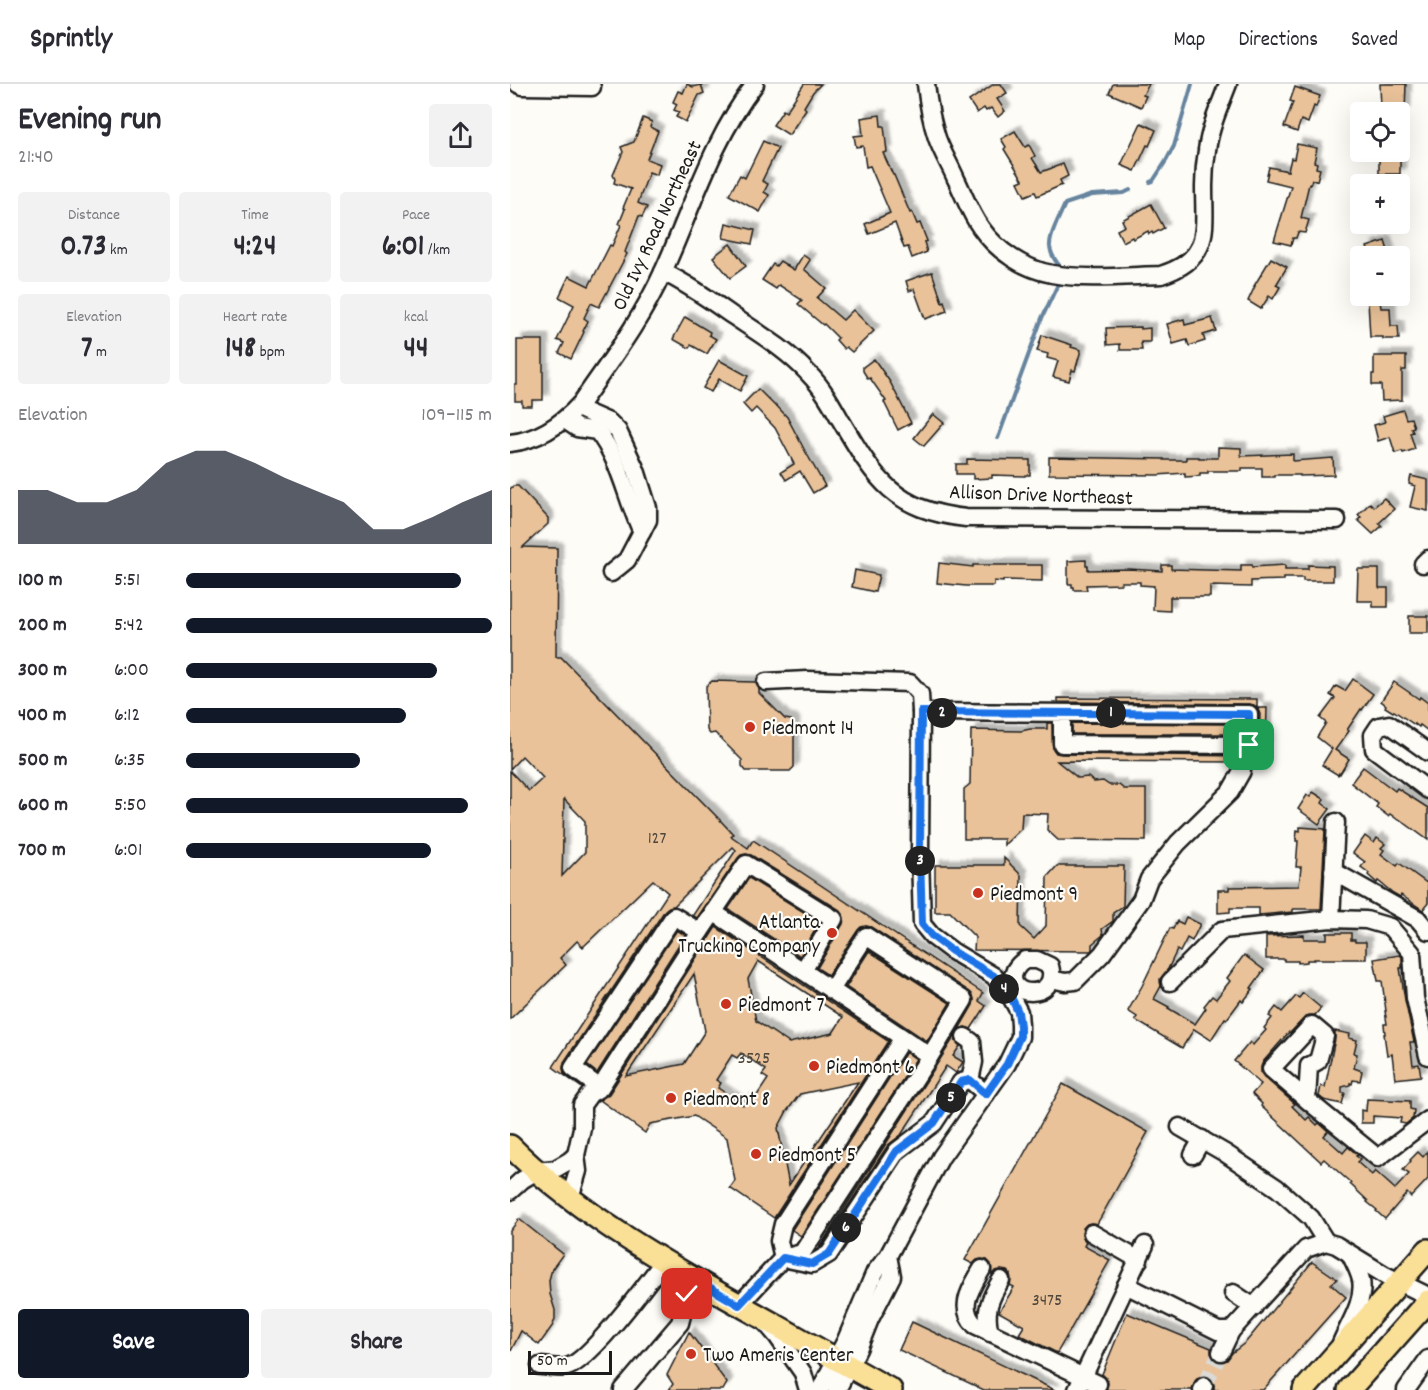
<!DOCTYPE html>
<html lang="en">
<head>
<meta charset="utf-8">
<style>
	:root { --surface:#fff; --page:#f2f2f3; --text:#2b2b33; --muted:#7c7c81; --line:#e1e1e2; --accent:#111827 }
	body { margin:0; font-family:Dekko,sans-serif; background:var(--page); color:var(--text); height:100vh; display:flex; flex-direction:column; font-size:22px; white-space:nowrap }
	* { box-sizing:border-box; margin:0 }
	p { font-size:20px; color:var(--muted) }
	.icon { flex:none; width:33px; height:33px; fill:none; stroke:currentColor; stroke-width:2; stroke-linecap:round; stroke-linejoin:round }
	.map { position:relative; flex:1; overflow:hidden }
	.panel { display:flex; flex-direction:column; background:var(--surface); width:510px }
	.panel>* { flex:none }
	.fabs { position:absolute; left:840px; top:18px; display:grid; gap:12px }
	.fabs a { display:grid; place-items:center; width:60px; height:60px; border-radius:6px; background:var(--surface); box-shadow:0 6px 24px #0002; font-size:30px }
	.scale { position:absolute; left:18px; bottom:15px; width:84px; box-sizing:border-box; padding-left:6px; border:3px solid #1c1c1c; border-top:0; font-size:16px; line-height:21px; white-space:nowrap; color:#1c1c1c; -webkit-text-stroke:4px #fdfcf7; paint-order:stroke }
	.pin { position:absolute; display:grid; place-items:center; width:51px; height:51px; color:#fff; margin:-26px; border-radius:12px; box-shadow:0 3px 9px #0006 }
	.km { position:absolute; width:30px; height:30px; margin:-15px; border-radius:50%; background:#222; color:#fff; font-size:16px; line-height:30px; text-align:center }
	.round { display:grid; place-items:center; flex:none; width:63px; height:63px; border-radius:6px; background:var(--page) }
	.headline { display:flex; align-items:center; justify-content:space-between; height:102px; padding:0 18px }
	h1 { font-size:33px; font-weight:800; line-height:45px }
	.stats { display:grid; grid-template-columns:repeat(3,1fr); gap:9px; height:102px; padding:6px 18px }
	.stats div { display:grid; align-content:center; border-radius:6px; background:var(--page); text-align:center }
	.stats b { font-size:30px; font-weight:800 }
	.stats small { font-size:16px; font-weight:400 }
	.stats p { font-size:16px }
	.chart { height:168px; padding:12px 18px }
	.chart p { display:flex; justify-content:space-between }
	.chart svg { width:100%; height:108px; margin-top:6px; fill:var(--accent); opacity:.7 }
	.action { display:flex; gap:12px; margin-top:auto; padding:12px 18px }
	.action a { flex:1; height:69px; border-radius:6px; background:var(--accent); color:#fff; font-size:24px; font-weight:800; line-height:69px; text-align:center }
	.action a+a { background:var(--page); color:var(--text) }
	ul { padding:0 18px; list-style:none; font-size:20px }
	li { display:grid; grid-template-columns:96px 72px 1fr; align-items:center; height:45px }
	li i { height:15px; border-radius:8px; background:var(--accent) }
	header { display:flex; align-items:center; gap:36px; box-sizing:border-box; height:84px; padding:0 30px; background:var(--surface); border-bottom:2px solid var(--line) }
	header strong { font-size:28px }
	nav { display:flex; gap:33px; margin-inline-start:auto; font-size:21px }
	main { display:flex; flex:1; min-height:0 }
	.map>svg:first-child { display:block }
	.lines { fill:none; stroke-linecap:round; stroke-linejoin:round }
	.stream { stroke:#66849e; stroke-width:4 }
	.building { fill:#e9c299; stroke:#1c1c1c; stroke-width:1.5; fill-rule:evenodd; filter:url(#shadow) }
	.minor-tunnel { stroke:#dbdad6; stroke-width:16; stroke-dasharray:16 8; stroke-linecap:butt }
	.minor-casing { stroke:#1c1c1c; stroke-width:21 }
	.major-casing { stroke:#1c1c1c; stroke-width:26 }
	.minor { stroke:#fdfcf7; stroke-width:16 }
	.major { stroke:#fadf96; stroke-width:21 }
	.route-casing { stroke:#fff; stroke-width:12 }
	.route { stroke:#1a73e8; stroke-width:8 }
	.poi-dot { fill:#c8321e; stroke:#fdfcf7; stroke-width:2 }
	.labels { text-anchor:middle; stroke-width:4.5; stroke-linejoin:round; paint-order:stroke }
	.number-label { font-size:18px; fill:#4f463b }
	.street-label { font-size:21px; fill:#1c1c1c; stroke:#fdfcf7 }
	.poi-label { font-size:21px; fill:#1c1c1c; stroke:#fdfcf7; text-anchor:start }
</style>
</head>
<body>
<header>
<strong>Sprintly</strong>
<nav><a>Map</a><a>Directions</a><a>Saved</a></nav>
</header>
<main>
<section class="panel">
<div class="headline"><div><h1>Evening run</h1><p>21:40</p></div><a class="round"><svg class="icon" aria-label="share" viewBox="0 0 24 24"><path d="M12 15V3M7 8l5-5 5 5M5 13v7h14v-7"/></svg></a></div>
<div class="stats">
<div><p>Distance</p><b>0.73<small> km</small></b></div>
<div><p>Time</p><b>4:24</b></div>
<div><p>Pace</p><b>6:01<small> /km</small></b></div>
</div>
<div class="stats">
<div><p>Elevation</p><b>7<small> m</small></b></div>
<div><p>Heart rate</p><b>148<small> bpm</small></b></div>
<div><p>kcal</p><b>44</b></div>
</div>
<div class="chart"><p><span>Elevation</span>109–115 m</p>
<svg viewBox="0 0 160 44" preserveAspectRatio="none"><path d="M0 44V22L10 22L20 27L30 27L40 22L50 11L60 6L70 6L80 11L90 17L100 22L110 27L120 38L130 38L140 33L150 27L160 22V44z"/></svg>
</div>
<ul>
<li><b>100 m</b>5:51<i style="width:90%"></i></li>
<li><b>200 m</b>5:42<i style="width:100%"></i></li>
<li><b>300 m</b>6:00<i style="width:82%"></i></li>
<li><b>400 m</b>6:12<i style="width:72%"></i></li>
<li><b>500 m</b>6:35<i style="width:57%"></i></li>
<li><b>600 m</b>5:50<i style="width:92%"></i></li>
<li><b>700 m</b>6:01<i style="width:80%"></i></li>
</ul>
<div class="action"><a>Save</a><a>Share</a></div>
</section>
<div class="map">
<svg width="918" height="1306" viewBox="0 0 918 1306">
	<defs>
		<filter id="shadow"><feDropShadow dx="5.5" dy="-5.5" stdDeviation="1.5" flood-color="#0004"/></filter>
	</defs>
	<rect width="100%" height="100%" fill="#fdfcf7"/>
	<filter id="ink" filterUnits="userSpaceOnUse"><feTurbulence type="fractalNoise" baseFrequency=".0167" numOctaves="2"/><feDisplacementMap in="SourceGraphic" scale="12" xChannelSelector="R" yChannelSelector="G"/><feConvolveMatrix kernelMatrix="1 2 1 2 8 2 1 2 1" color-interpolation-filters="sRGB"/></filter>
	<g filter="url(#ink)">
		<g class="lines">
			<g class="stream">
				<path d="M640 98 643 97 656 77 664 62 682 0"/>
				<path d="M552 185C547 179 541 172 540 163 539 151 550 132 555 120L582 111 614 109 620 106"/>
				<path d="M488 354 532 234 548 200"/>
			</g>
		</g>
		<g class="building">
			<path d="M177 0 183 3 191 1 194 9 189 11 176 38 166 33 169 28 164 26 167 20 163 18 168 7 173 9Z"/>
			<path d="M294 0H311L303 8 294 23 296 25 279 51 263 41 273 26 276 28Z"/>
			<path d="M484 0H491L497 9 487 15 495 27 488 33 481 24 476 27 474 24 467 29 459 17Z"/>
			<path d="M603 0H639L633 11 636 12 631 23 599 9Z"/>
			<path d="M870 0H896L895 28H871Z"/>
			<path d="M785 3 810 12 806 23 804 22 798 39 791 36 787 48 774 43 783 18 780 17Z"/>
			<path d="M370 31 371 42H374L377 68 373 69 383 91H384L400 129 402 128 407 140 410 139 417 157 414 158 417 168 402 174 398 163 394 164 385 139 359 150 355 140 380 129 360 82 356 83 353 62 346 63 344 52 353 51 351 34Z"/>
			<path d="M133 34 142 38 140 43 148 47 137 75 150 80 147 91 139 88 128 119 137 123 132 133 129 132 115 168 117 170 89 223 81 219 74 234 78 237 73 247 74 248 61 275 49 269 54 259 47 256 64 221 49 213 59 192 79 202 100 161 102 162 111 141 109 140 115 125 113 124 121 105 104 99 105 95 103 91 113 68 111 63 124 58Z"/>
			<path d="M631 39 646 46 639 62 637 61 625 87 611 81Z"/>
			<path d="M505 47 515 63 519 61 525 72 522 74 531 88 553 80 558 92 550 96 552 101 527 112 525 108 515 112 508 98 513 96 494 65 496 63 491 55Z"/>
			<path d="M253 57 268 64 252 97 258 100 254 108 259 111 250 128 219 111 230 91 235 94Z"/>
			<path d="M787 60 807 64 804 78 807 79 806 84 810 85 807 97 802 96 800 101 799 100 791 134 799 136 795 149 788 148 786 154H783L781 161 764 157 781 102 756 96 759 83 778 87 781 74 784 75Z"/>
			<rect x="869" y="68" width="21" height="22"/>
			<path d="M641 120 654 144 643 150 642 148 639 150 638 147 623 155 622 153 613 158 607 146 615 142 612 136Z"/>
			<path d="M216 139 245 146 242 160 213 154Z"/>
			<path d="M875 157 879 170 874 172H860L857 163Z"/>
			<path d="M220 160 236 182 220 194 203 173Z"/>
			<path d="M293 171 300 176 294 185 316 204 307 214 333 236 343 226 364 247 342 268 336 263 334 265 326 256 328 254 314 240 313 241 288 220 292 216 269 201 266 205 252 196 263 180 266 182 270 177 284 186Z"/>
			<path d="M761 174 777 183 766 201 770 203 763 215 759 212 751 225 738 217 745 202H744Z"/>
			<path d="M422 188 432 218 434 217 437 227 415 235 404 205 399 207 396 197Z"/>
			<path d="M858 217H870L871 224H880L881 242H888L889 255H873V253H860Z"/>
			<path d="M175 233 200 248 199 251 206 255 197 270 181 261 179 264 163 255Z"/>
			<path d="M702 234 706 247 693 251 695 257 679 262 677 256 663 260 657 240 674 235 675 241Z"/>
			<path d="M631 243V245L640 244V258H631L632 266H610V260L597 261 596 244Z"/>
			<path d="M532 251 562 261 561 263 571 266 565 287 562 286 559 297 543 293 548 277 537 274 538 270 527 267Z"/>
			<path d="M7 256H33V316H22V322H12V317H5V301H7Z"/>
			<path d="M864 272H896V286H892V316L872 317 871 301H862V290H864Z"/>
			<path d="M364 275 380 298 401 339 388 346 374 318 376 317 360 294 358 295 353 287V283Z"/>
			<path d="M209 276 238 292 230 307 209 295 201 308 193 304Z"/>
			<path d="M248 305 265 322 266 321 277 333 294 365 315 402 303 409 290 387 276 396 271 388 284 380 265 344 246 324 241 329 233 320Z"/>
			<path d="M893 326 896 335 901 334 904 343 901 344 903 348 900 349 905 365 893 369 892 367 885 369 880 353 868 357 864 341 875 338 873 332Z"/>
			<path d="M423 330 434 339 414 362 404 354Z"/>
			<path d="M708 363 731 364V372L783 370V377L823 374 824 391 790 392V391H764V393H752V384H732V387H698V389H690V392L675 393V389L647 391 539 390V373L654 375V376H676V373H689V374H708Z"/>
			<path d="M457 375 520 376V391H516L515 392 482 391V394L463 395V390H446V380H457Z"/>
			<path d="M901 392 918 396V427L900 423 905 402 899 400Z"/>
			<path d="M3 402H8L38 434V440L13 463 47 464 46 573H51L210 736 223 750 221 752 238 764 243 756 473 909 469 917 476 922 461 945 455 943 449 945 463 921 464 916 463 911 460 908 361 843 356 842 351 843 348 846 318 891 307 884 333 840 334 835 333 830 330 826 241 771 236 770 231 771 228 774 187 834 183 831 226 766 223 763 164 822 159 823 155 826 54 978 53 984 54 989 72 1004 43 983 158 809 143 796 73 863 67 857 50 874 56 881 0 935V687L19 707 33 694 12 672 0 685V405ZM54 715 75 737V768L52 792Z"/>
			<path d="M874 414 884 425 869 439 872 442 863 450 848 436 851 433 848 431 860 419 864 423Z"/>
			<path d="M576 476V482H578V486L619 485 652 487V481H661V485L731 487V481H742V483L775 481V485H798V481L823 482V497H793V494H774V496L741 497V503L700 502V513H660V527L643 526 644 502 630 501V498H611L612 500 576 501 577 506H564V503H562V500H558V477Z"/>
			<path d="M429 479 463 483V481H532V497L493 496V498L484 497V502H456L427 499Z"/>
			<path d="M848 485H869V504H878V523H863V517H847Z"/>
			<path d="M345 486 369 491 365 508 342 503Z"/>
			<rect x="899" y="532" width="19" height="17"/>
			<path d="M843 595 863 610 852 626 851 625 837 646 839 647 825 666 839 675 830 690 829 689 828 691 812 681 822 665 807 653 816 639 810 634 825 614 820 611 826 602 835 607Z"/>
			<path d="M202 597 245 598 249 605V609L275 635 281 636 284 639V683L280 687H236L232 682V676L205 649 200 650 197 646 196 602Z"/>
			<path d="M884 598 909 615 910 613 918 619V647L910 641 909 643 905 640V641L884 627 883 628 875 623 876 621 871 617Z"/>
			<path d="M548 614 747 615V624L744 621 739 620 548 618Z"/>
			<path d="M748 624H757L756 660 742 678 733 677 726 678 547 677 568 694 578 693 584 698 593 697 599 701H609L614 705H636V757L548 756 537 746 538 730 512 729 511 745 494 761V755H454V705L460 700 461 646 511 647 520 645H537V639H542L543 665 546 669 552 670 739 672 745 670 748 667 749 662 750 630Z"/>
			<path d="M562 639 729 640V650H562Z"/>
			<path d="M853 683 885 707 887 704 918 724V756L889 735 888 736 880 730 878 732 866 723 868 720 841 699Z"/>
			<path d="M803 708 814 715 812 719 820 725 809 740 788 725 797 711 800 713Z"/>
			<path d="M790 743 815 745 811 825H783V828L749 831V824H720V828L708 829V806H719V803L789 802 791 783H786L788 757H786L787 746 790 747Z"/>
			<path d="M855 752 864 759 867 754 875 760 871 764 874 766 871 770 887 782 889 779 918 800V819L913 826 891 811 890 813 883 809 868 797 867 799 858 791 859 789 851 783 855 778 843 769Z"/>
			<path d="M494 774 511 791 510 842 524 855 536 842 537 793 547 782H614L613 822 603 829V837L592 845 593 851 582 860V865L581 867 464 866 465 853 440 828H425V781H494Z"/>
			<path d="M239 794 310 838 290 872 218 825Z"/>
			<path d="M676 833 690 840 682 857 677 854 670 868 667 866 658 885 650 895 651 902 644 915 659 923 658 924 685 940 696 924 694 922 702 912 706 915 720 897 717 894 734 871 754 886 741 904 743 905 733 918 731 916 717 935 715 934 701 956 684 945 672 964 625 936 627 933 618 927 632 902 660 844 663 845 667 837 673 840Z"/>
			<path d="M206 843 378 957 264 1134 220 1104 225 1097 217 1054 184 1032 140 1040 135 1049 90 1016 99 1010ZM248 877 333 933 323 949 279 959 246 937 238 895ZM184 890 195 947 174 980 116 992ZM231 969 256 986 252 991 258 995 242 1019 236 1015 233 1021 208 1004 211 999 206 996 222 971 227 974ZM348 998 317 1044 279 1101 268 1044 277 1027 290 1010Z"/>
			<path d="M167 846 175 851 87 989 77 981Z"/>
			<path d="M817 849H841V856H845V858H856V875H804V876H797V878L788 879V877H774V875H756V852L794 851V855H817Z"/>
			<path d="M359 867 440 919 417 957 336 903Z"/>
			<path d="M890 871 892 873V884H890L895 916 904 958H900L903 981 909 980 911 992 885 995 882 970 877 971 874 950H875L874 940H877L875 927H876L872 897H868L864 875Z"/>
			<path d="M793 909 811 924 805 931H799L795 933 780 949 779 948 753 978 751 983V989L754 993 785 1020 782 1022 796 1036 799 1033 807 1041 809 1039 818 1047 814 1052 833 1069 838 1063 848 1071 846 1072 850 1075 847 1078 862 1091 865 1087 885 1105 899 1090 893 1086 901 1077 900 1076 908 1068 913 1073 918 1067V1095L901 1113 897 1109 875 1135 866 1127 867 1126 857 1118 858 1117 840 1100 841 1099 833 1092 814 1075 811 1078 751 1022 752 1020 742 1010 751 1000 724 977 740 958 743 961 756 946 754 944 762 934 759 932 766 923 772 928 786 912 789 914Z"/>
			<path d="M825 947 840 950 839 954 847 956 844 969 847 970 844 984 852 987 850 997 843 996 842 1000 840 999V1001L832 1003V1009H835L832 1020 814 1016 809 1012 811 1002 815 1003 825 955Z"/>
			<path d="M445 952 446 958 450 962 443 972 453 978 446 989 436 982 391 1051 378 1061 312 1162 309 1164Z"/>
			<path d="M396 968 406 975 291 1152 282 1146 283 1144Z"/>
			<path d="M553 1000 638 1048 587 1140 581 1139 577 1140 573 1144 572 1150 573 1154 576 1158 574 1162 600 1176 547 1269 509 1250 514 1242 489 1228 504 1203 500 1201 501 1196 500 1190 497 1187 491 1186 485 1187 482 1191 481 1180 477 1176 471 1175 467 1176 463 1180 455 1176Z"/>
			<path d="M857 1015 900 1017V1025L904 1026 903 1034 896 1040 890 1039 891 1034 863 1032V1039H851V1026L856 1027Z"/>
			<path d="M9 1135 53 1170 42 1185 39 1196 40 1210 45 1226V1235L43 1241 29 1261 11 1247 0 1269V1147Z"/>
			<path d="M802 1178 827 1195 821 1200 836 1213 753 1306H704V1301L702 1296 698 1292H694L689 1293 685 1297 682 1306H596L598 1299 596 1294 592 1290 617 1229 701 1264V1269L703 1274 707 1278H712L717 1276 722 1269 736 1258Z"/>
			<path d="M402 1238 545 1306H474L389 1266Z"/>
			<path d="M179 1248 217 1299 213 1306H159L163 1300 157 1291Z"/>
		</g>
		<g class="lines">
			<path class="minor-tunnel" d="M694 1302 711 1268"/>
			<defs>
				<g id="minor">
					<path d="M8 0 13 2 82 3"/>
					<path d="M416 0C418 18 421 36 427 54 432 68 440 81 446 95 454 111 460 129 471 144 487 167 514 185 542 190 575 196 617 192 651 191 702 175 694 146 694 102 694 90 695 78 697 66 700 43 710 21 718 0"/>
					<path d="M153 188C178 200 200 216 223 232 250 250 277 266 299 290 312 303 321 319 330 335 365 394 382 426 456 434L827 436"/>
					<path d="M67 324 99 338 108 347 126 386 138 424V436L117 476 101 489"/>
					<path d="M55 336 67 344 87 347C111 377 116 415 132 448"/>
					<path d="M0 359C29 356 52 340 71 319 100 277 132 235 153 188 182 124 202 56 245 0"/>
					<path d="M913 480 918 475"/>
					<path d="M256 598 298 596 400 599 410 610 411 628 410 771 412 840 422 852 442 867 484 892 502 915 509 928 510 941V953L497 980 431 1073 378 1172 365 1188 336 1256 310 1306"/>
					<path d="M411 628 739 630V661L552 660V629"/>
					<path d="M918 668 879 640 869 642 863 651 864 665 918 706"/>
					<path d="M823 787 908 835 918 847"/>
					<path d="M203 828 293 887"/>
					<path d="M821 835 826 738"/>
					<path d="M190 848 236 780 324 835 293 887 420 972"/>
					<path d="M515 876H527L540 882C550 918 492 914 505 886 508 881 510 879 515 876Z"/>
					<path d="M541 895 555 898 565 897 592 870 631 816 639 795 668 759 720 708 732 687"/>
					<path d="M660 898 712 846 821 835 856 836 880 843 902 869 905 914 918 972"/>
					<path d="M455 953 462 958 464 978 460 996"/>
					<path d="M797 1016 799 982 808 977 815 952 802 941 761 985 797 1016 868 1074 918 1036"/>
					<path d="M670 1043 715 1069 767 1104 801 1134 816 1158"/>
					<path d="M683 1071 692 1055"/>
					<path d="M0 1107 12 1096 27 1087 45 1085 59 1077 66 1071"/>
					<path d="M60 1114 68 1087 66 1071 72 1044V1021L80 1010 90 1004 63 984 164 832 190 848 90 1004"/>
					<path d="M582 1149 629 1176"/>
					<path d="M273 1174 269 1157 273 1140 392 955"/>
					<path d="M277 1175 302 1180 319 1170 387 1067 424 1039 451 998 460 996 476 1010"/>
					<path d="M472 1185C462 1203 447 1223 465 1241L588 1300"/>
					<path d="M616 1201 708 1247H721L796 1165 816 1158 826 1161 875 1191 918 1212"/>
					<path d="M723 1209 744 1223"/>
					<path d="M229 1221 273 1174 292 1169 420 972 454 916 356 852 321 906"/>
					<path d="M256 1239 267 1252 293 1289 298 1306"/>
					<path d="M480 1249C474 1227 480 1214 491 1196"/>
					<path d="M831 1259C839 1240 855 1217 851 1196 849 1187 844 1178 840 1170"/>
					<path d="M711 1268 721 1247"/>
					<path d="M30 1282C38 1282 50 1285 57 1283 80 1277 137 1199 154 1177"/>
					<path d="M113 1306 170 1239 177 1211V1190"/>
					<path d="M327 1306 348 1265 360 1235 382 1192 378 1172"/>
					<path d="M567 1306 635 1161"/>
					<path d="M692 1306 694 1302"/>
					<path d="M896 1306 918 1275"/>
				</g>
				<g id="major">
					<path d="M0 1062C60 1122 132 1165 205 1207 264 1240 322 1273 381 1306"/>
					<path d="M794 1306 918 1166"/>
					<path d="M839 1306 918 1217"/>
				</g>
			</defs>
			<use href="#minor" class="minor-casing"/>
			<use href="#major" class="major-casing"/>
			<use href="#minor" class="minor"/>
			<use href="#major" class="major"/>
		</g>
	</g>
	<g class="lines" filter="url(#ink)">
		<defs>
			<path id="route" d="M177 1210V1190L229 1221 273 1174 302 1180 319 1170 387 1067 424 1039 451 998 460 996 476 1010 497 980 510 952V942L508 928 502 915 484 892 442 867 422 852 412 840 410 771 411 628 739 630V661"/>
		</defs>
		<use href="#route" class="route-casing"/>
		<use href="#route" class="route"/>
	</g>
	<g class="poi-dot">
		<circle cx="240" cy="643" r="6"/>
		<circle cx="468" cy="809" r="6"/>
		<circle cx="322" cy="849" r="6"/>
		<circle cx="216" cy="920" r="6"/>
		<circle cx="304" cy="982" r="6"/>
		<circle cx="161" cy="1014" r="6"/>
		<circle cx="246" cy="1070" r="6"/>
		<circle cx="181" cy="1270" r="6"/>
	</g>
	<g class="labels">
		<g class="number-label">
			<text x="147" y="759">127</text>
			<text x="244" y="979">3525</text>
			<text x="537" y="1221">3475</text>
		</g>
		<g class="street-label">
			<text transform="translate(146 141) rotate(-65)" y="7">Old Ivy Road Northeast</text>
			<text transform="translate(531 410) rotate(2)" y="7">Allison Drive Northeast</text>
		</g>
		<g class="poi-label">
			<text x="252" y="650">Piedmont 14</text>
			<text x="480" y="816">Piedmont 9</text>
			<text x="310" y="844" text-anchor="end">Atlanta<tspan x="310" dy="24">Trucking Company</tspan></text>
			<text x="228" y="927">Piedmont 7</text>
			<text x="316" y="989">Piedmont 6</text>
			<text x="173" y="1021">Piedmont 8</text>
			<text x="258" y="1077">Piedmont 5</text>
			<text x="193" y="1277">Two Ameris Center</text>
		</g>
	</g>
</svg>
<div class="fabs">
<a><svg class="icon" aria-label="locate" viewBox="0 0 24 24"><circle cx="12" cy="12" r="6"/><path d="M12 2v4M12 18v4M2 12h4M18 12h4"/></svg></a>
<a>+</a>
<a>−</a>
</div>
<div class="scale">50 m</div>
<div class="pin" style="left:739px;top:661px;background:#1e9e55"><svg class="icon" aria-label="arrive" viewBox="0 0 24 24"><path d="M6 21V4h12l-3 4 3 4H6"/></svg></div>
<div class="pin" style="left:177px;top:1210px;background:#d93025"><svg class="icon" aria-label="check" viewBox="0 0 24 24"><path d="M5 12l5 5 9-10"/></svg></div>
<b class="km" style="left:601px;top:629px">1</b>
<b class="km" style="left:432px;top:629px">2</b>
<b class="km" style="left:410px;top:777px">3</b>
<b class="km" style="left:494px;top:905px">4</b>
<b class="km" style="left:441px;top:1014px">5</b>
<b class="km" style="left:336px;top:1144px">6</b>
</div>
</main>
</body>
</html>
